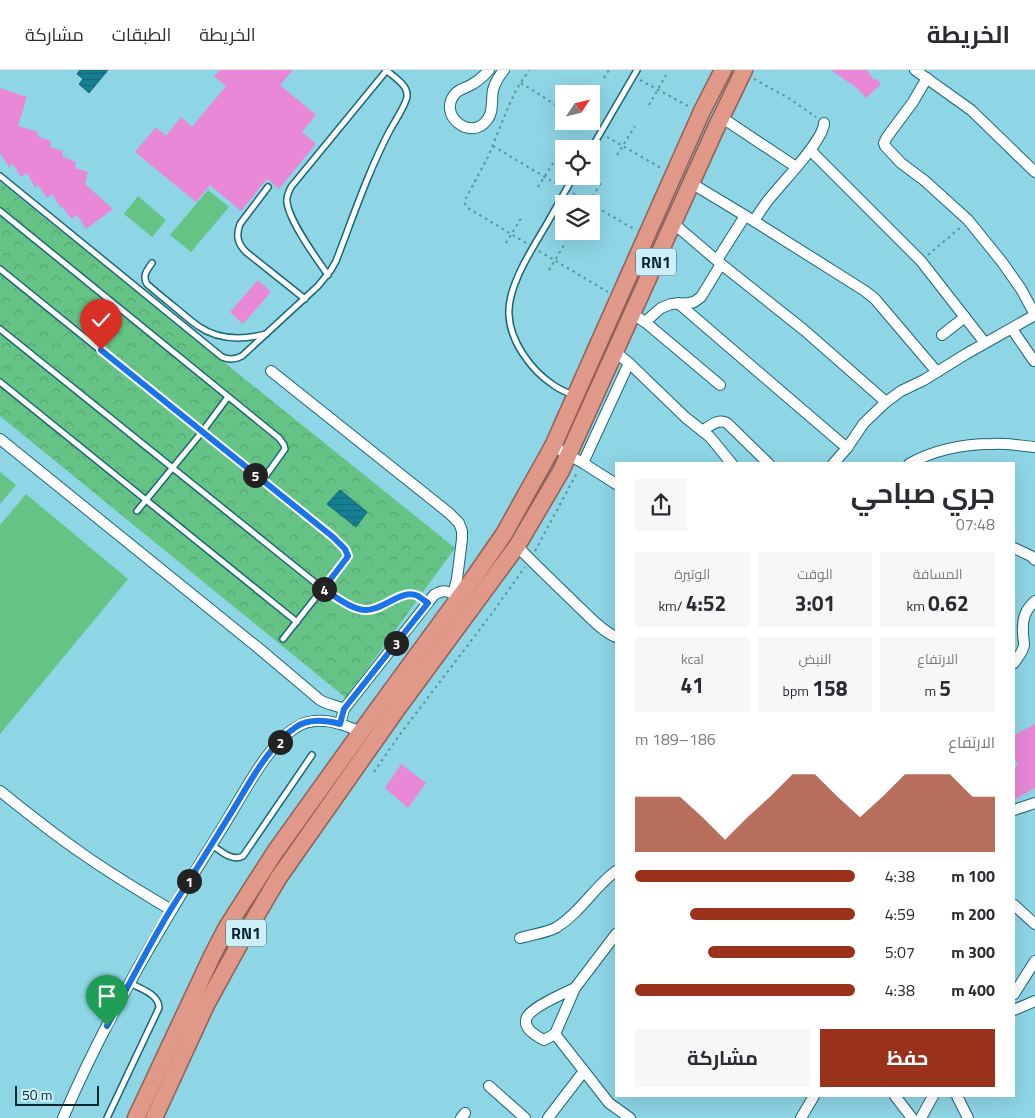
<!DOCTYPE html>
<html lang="ar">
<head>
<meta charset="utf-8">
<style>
	:root { --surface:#fff; --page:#f7f7f7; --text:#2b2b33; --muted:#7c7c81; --line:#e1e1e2; --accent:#9a311a }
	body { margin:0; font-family:"Titillium Web",Cairo,sans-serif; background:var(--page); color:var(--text); direction:rtl; height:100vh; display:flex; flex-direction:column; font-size:19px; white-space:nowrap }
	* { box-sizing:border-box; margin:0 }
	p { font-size:16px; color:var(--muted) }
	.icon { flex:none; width:28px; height:28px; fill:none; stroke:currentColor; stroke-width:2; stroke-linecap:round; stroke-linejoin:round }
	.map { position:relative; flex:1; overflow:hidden; direction:ltr }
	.drawer { position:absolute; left:615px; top:392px; width:400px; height:635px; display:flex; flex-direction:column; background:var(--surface); border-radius:0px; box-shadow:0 5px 20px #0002; direction:rtl }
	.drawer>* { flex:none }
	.needle { width:32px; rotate:55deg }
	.buttons { position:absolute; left:555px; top:15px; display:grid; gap:10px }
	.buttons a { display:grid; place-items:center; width:45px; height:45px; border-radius:0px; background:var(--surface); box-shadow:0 5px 20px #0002; font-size:25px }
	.scale { position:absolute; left:15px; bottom:12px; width:84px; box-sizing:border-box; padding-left:5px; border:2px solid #07262c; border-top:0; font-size:14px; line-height:18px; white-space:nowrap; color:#07262c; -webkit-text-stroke:4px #cdf0f8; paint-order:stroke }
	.pin { position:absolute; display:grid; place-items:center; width:42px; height:42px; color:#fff; margin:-51px -21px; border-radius:50% 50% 50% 0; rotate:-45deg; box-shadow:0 0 5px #0007 }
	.pin .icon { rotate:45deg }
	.km { position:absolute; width:25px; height:25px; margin:-12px; border-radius:50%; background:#222; color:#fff; font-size:14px; line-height:25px; text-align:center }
	.round { display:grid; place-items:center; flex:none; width:52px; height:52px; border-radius:0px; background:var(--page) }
	.head { display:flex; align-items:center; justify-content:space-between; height:85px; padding:0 20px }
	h1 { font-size:28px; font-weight:700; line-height:38px }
	.figures { display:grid; grid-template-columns:repeat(3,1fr); gap:8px; height:85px; padding:5px 20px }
	.figures div { display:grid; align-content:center; border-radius:0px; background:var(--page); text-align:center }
	.figures b { font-size:21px; font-weight:700 }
	.figures small { font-size:14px; font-weight:400 }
	.figures p { font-size:14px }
	.chart { height:140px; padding:10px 20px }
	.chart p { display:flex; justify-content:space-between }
	.chart svg { width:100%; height:90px; margin-top:5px; fill:var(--accent); opacity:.7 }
	.primary-button { display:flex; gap:10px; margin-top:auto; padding:10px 20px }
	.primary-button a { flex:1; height:58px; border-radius:0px; background:var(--accent); color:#fff; font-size:20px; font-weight:700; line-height:58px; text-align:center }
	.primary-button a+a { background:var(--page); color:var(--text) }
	ul { padding:0 20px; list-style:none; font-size:16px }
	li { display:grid; grid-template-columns:80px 60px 1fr; align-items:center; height:38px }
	li i { height:12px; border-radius:6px; background:var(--accent) }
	header { display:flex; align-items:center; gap:30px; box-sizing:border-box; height:70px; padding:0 25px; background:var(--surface); border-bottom:1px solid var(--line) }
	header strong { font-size:24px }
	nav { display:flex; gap:28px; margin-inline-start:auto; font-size:18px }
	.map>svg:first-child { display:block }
	.grass { fill:#65c386 }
	.park { fill:url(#park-crowns) }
	.water { fill:url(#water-rules); stroke:#126574 }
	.building { fill:#e888d7 }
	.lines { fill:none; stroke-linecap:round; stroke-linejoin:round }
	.service-casing { stroke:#1a6776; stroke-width:8 }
	.minor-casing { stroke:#1a6776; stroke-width:12 }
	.trunk-casing { stroke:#8f5f54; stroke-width:19 }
	.path { stroke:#59919d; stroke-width:2; stroke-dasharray:2.5 4; stroke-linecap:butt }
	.service { stroke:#fff; stroke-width:5 }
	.minor { stroke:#fff; stroke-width:10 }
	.trunk { stroke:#e09888; stroke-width:16 }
	.route-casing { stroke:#fff; stroke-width:10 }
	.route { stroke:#1a73e8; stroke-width:6 }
	.labels { text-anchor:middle; stroke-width:4; stroke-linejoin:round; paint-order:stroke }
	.shield { fill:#cdf0f8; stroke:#426369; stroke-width:1 }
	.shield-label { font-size:16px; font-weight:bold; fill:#07262c }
</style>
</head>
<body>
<header>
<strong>الخريطة</strong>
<nav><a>الخريطة</a><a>الطبقات</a><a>مشاركة</a></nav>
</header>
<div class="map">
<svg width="1035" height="1048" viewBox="0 0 1035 1048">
	<defs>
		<pattern id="park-crowns" width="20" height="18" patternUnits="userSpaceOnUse" patternTransform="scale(1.25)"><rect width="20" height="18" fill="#65c386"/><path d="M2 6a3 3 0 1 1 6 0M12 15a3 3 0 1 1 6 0" fill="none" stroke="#56a774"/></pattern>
		<pattern id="water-rules" width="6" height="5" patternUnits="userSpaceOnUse" patternTransform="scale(1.25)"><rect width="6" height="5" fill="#168093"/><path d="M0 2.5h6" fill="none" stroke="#126978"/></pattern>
	</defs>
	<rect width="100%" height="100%" fill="#8ed5e6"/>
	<g class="grass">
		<path d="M208 120 229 137 191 182 170 165Z"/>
		<path d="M138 126 166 150 152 167 124 144Z"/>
		<path d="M0 402 16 415 0 434Z"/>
		<path d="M26 424 128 509 0 664V455Z"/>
	</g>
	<path class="park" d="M0 112 455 478 346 628 0 346Z"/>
	<g class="water">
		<path d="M80 0H108L89 23 79 14 83 9 77 4Z"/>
		<path d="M340 420 367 442 356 457 327 434Z"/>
	</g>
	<g class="building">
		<path d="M220 0H293L280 15 316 45 302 62 316 74 279 119 267 109 241 141 210 115 196 132 135 82 156 57 166 66 181 47 192 57 226 16 214 6Z"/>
		<path d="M831 0H867L874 10 877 9 881 14 866 28 858 19Z"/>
		<path d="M0 18 27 27 18 56 38 62 37 66 51 71 50 77 63 81 62 86 76 92 75 98 88 102 85 114 113 139 86 159 77 145 71 149 62 136 61 138 52 124 47 128 38 115 35 117 27 103 21 107 13 94 9 97 0 83Z"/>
		<path d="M258 210 271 222 243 254 230 242Z"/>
		<path d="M1035 654V718L1014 730V698L1018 695 1014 685V665Z"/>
		<path d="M401 694 426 713 408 738 385 718Z"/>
	</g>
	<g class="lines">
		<defs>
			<g id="service">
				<path d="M591 79 637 0"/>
				<path d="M0 106 222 287C229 290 235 290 242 286L318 216 331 200 336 191C353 147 368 102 390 60 394 53 407 33 407 26 408 15 394 7 386 0"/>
				<path d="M268 117 240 154C236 165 237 173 246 182L305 229"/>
				<path d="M0 141 279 368 284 375 285 379 262 411"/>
				<path d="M152 193C147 200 142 206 147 214 157 223 167 231 177 239 184 245 191 251 198 256 218 270 243 270 266 264"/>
				<path d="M0 199 262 411 333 467 345 479 348 486 346 489 283 569"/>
				<path d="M328 205C316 188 289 151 287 132 286 127 289 121 291 117L387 0"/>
				<path d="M0 259 323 519C335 526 350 539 365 540 383 541 401 519 417 526 421 528 424 531 427 533"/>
				<path d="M0 312 297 552"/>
				<path d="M573 325C566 322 558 319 552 314 531 300 510 271 509 245 507 217 532 179 545 157 555 140 564 123 574 106"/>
				<path d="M137 441 202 362 228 327"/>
				<path d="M212 775C221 781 232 792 243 786L312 685"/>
				<path d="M107 1048 159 938C159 924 141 919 130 913"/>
			</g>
			<g id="minor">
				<path d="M489 0C484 6 478 11 471 15 466 18 459 19 455 24 437 45 471 72 487 50 494 42 491 30 493 20 495 13 499 6 504 0"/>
				<path d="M915 0 971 40 1035 102"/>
				<path d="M721 47 796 97"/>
				<path d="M810 80 921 191 985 273"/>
				<path d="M691 113 754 151 865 221 875 229 937 302"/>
				<path d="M754 151C759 143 764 135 770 128 781 114 824 70 824 53"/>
				<path d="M673 153 721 194 804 260 886 332"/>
				<path d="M717 190 745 146"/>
				<path d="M678 233 847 378"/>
				<path d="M633 244 645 252 661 238 671 234 689 233 694 232 701 227 721 194"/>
				<path d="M645 252 720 315"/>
				<path d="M1012 259 1034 291"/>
				<path d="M942 265 965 247"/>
				<path d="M629 293 685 347 710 367 732 394"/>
				<path d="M271 301 449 443 459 453 462 461V469L457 509 453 524"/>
				<path d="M702 361C710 356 718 348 727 353L769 394"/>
				<path d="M0 369 262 581 320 630C328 635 336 635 344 639"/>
				<path d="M553 376 583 393 616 414"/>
				<path d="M583 393 629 293 615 282"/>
				<path d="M833 394 847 378 864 353 886 332 901 321 924 310 966 284 1035 245 1021 219 1002 192 968 150 925 111 901 93 885 76 884 73 887 67 913 32 927 8"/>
				<path d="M909 394C934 380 964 374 992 374 1006 373 1021 376 1035 377"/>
				<path d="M517 476C537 497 559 517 580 538 591 548 602 561 616 567"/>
				<path d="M1014 478 1031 486 1035 490"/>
				<path d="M1014 593C1018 587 1023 582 1024 575 1024 571 1023 567 1023 563 1022 549 1025 540 1035 531"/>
				<path d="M340 654 344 639 434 525C443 519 448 521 457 526"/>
				<path d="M0 721C26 742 52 763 80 782 109 803 140 821 171 840"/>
				<path d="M1014 740 1035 733"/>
				<path d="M1014 835 1035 854"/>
				<path d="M520 868C530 865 550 862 557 857 581 842 594 817 616 801"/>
				<path d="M1014 924 1035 891"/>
				<path d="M1014 940 1035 931"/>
				<path d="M555 964 544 970C536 966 522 958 527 947 532 937 564 923 575 918"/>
				<path d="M584 1001 609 1033 630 1048"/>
				<path d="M489 1016 525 1048"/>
				<path d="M895 1026 912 1048"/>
				<path d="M957 1026 968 1048"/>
				<path d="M63 1048C107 945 165 849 224 755 242 726 267 676 295 658 316 644 341 653 361 662"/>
				<path d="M461 1048 465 1043"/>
				<path d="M548 1048 584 1001 555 964 575 918 616 864"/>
				<path d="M801 1048 814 1026"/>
				<path d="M921 1048 933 1026"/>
			</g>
			<g id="trunk">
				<path d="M136 1048 213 884 227 857 275 782 361 662 475 506 504 464 553 376 702 41 723 0"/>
				<path d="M154 1048 206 935 240 873 279 807 397 639 517 476 561 401 716 58 744 0"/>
			</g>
		</defs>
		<use href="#service" class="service-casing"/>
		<use href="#minor" class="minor-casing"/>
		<use href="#trunk" class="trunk-casing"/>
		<g class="path">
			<path d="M604 8 609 0"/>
			<path d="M754 9 790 29 816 47"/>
			<path d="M640 10 688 36"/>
			<path d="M521 13 564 40"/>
			<path d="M649 35 666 5"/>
			<path d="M582 51 595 59"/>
			<path d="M573 58 577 51"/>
			<path d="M607 67 661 98"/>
			<path d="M493 76 560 116"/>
			<path d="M617 85 635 56"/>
			<path d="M538 117 557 87"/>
			<path d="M573 123 590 134"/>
			<path d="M589 132 601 113"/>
			<path d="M591 134 634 159"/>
			<path d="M506 173 523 145"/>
			<path d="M526 173 468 138 465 134V130L488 87 507 40 516 20 529 0"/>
			<path d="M539 181 608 222"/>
			<path d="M928 185 961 157"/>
			<path d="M549 200 566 172"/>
			<path d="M535 481 578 401"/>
			<path d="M374 702 398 667 490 546 525 497"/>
		</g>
		<use href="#service" class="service"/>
		<use href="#minor" class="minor"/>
		<use href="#trunk" class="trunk"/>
	</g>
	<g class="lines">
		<defs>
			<path id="route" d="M101 280 333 467 345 479 348 486 346 489 323 519C335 526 350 539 365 540 383 541 401 518 418 526 421 528 425 531 428 533L344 639 340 654C325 650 309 648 296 657 267 676 246 720 228 748 209 779 190 809 171 839 148 877 128 916 107 956"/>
		</defs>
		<use href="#route" class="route-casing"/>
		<use href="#route" class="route"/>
	</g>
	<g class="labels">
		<g class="shield">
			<rect x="636" y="178.5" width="40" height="27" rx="4"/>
			<rect x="226" y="849.5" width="40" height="27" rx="4"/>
		</g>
		<g class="shield-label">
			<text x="656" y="198">RN1</text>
			<text x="246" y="869">RN1</text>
		</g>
	</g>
</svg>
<div class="buttons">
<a><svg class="needle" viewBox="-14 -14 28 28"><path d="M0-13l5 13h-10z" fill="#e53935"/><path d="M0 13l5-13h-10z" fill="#7c7c81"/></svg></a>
<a><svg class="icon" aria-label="locate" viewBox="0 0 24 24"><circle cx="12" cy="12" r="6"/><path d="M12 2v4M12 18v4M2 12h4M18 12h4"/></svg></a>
<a><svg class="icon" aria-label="layers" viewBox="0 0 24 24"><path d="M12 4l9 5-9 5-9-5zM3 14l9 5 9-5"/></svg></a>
</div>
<div class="scale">50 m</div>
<div class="pin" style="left:107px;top:956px;background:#1e9e55"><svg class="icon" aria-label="arrive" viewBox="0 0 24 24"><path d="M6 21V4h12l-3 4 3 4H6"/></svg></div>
<div class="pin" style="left:101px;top:280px;background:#d93025"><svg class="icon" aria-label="check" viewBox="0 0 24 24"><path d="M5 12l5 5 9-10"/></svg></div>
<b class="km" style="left:189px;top:811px">1</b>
<b class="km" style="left:280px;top:672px">2</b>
<b class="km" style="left:396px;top:573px">3</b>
<b class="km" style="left:324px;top:519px">4</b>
<b class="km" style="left:255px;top:405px">5</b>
<section class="drawer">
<div class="head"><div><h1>جري صباحي</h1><p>07:48</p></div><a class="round"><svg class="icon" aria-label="share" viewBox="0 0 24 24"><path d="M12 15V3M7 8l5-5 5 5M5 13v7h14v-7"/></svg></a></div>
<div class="figures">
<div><p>المسافة</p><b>0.62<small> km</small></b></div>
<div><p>الوقت</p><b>3:01</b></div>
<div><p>الوتيرة</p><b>4:52<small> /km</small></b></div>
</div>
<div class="figures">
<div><p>الارتفاع</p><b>5<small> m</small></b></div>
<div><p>النبض</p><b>158<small> bpm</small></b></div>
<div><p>kcal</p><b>41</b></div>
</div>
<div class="chart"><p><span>الارتفاع</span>186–189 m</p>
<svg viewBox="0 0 160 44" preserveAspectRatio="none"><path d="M0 44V17L10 17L20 17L30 27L40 38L50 27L60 17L70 6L80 6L90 17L100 27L110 17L120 6L130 6L140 6L150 17L160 17V44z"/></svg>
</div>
<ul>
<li><b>100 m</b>4:38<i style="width:100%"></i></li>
<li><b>200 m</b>4:59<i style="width:75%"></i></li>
<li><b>300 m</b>5:07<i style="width:67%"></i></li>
<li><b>400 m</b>4:38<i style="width:100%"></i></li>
</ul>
<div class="primary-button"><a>حفظ</a><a>مشاركة</a></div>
</section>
</div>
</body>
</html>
